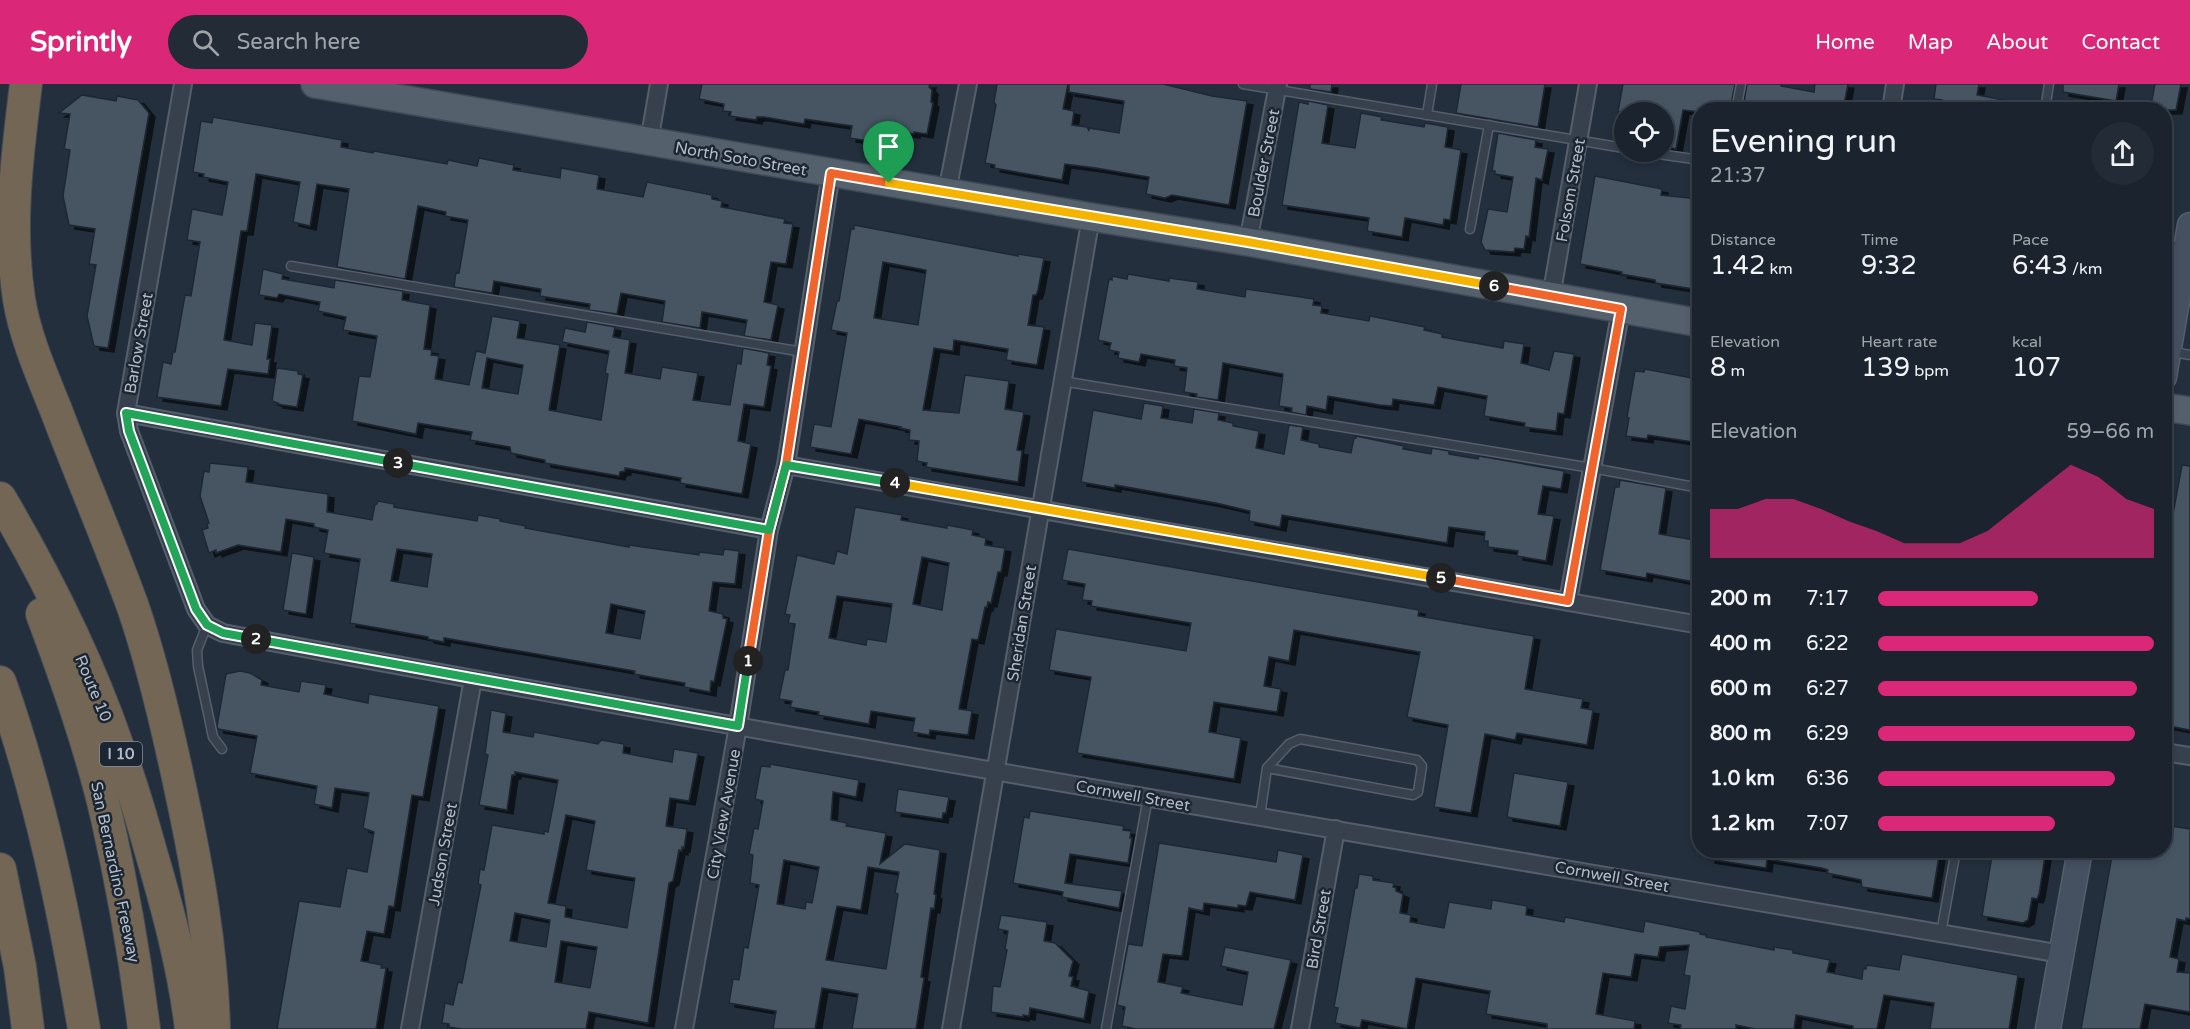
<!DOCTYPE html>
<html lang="en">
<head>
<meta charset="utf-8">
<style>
	:root { --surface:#1a232e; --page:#232b36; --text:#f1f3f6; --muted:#9fa4aa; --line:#38404a; --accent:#db2777 }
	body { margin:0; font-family:"Varela Round",sans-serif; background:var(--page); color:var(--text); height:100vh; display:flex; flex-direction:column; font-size:22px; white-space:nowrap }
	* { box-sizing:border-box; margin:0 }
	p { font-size:20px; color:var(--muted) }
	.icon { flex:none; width:33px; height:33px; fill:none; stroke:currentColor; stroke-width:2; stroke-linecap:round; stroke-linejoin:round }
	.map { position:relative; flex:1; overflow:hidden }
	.details { position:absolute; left:1692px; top:18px; width:480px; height:756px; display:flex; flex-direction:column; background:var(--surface); border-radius:24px; box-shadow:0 3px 9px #0003,0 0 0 2px var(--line) }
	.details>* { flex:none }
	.buttons { position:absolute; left:1614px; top:18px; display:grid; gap:12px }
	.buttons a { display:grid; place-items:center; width:60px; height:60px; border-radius:50%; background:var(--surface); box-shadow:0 3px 9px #0003,0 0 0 2px var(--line); font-size:30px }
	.pin { position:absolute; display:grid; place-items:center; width:51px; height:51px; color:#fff; margin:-62px -26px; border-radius:50% 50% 50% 0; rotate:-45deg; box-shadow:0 0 6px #0007 }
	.pin .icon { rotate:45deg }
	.km { position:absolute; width:30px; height:30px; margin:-15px; border-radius:50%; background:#222; color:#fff; font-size:16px; line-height:30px; text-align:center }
	.round { display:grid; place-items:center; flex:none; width:63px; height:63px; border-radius:32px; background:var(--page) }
	.overview { display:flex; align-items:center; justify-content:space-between; height:102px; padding:0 18px }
	h1 { font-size:33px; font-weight:600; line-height:45px }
	.stats { display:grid; grid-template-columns:repeat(3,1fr); gap:9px; height:102px; padding:6px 18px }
	.stats div { display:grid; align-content:center }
	.stats b { font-size:26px; font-weight:600 }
	.stats small { font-size:16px; font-weight:400 }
	.stats p { font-size:16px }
	.chart { height:168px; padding:12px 18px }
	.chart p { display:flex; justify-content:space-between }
	.chart svg { width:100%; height:108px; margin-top:6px; fill:var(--accent); opacity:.7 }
	ul { padding:0 18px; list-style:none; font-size:20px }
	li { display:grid; grid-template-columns:96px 72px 1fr; align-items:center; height:45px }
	li i { height:15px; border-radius:8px; background:var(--accent) }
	header { display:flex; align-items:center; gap:36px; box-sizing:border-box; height:84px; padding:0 30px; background:var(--accent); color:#fff }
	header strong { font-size:28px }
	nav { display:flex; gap:33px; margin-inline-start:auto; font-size:21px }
	.search { width:420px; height:54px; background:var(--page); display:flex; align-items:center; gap:15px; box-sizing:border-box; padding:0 21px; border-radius:33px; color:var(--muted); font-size:22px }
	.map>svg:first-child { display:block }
	.building { fill:#475564; stroke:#1e2834; stroke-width:1.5; fill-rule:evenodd; filter:url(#shadow) }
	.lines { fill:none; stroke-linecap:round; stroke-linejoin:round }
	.lane-casing { stroke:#555f6b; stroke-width:11 }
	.street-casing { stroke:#555f6b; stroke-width:20 }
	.secondary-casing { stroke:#555f6b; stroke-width:27 }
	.primary-casing { stroke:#404a56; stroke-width:30 }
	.highway-casing { stroke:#424c58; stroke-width:34 }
	.lane { stroke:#37414d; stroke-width:8 }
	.street { stroke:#37414d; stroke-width:16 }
	.secondary { stroke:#455060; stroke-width:24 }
	.primary { stroke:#55606d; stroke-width:27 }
	.highway { stroke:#736654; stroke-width:32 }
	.split-1-casing { stroke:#fff; stroke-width:12 }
	.split-2-casing { stroke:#fff; stroke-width:12 }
	.split-3-casing { stroke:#fff; stroke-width:12 }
	.split-4-casing { stroke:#fff; stroke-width:12 }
	.split-5-casing { stroke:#fff; stroke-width:12 }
	.split-6-casing { stroke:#fff; stroke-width:12 }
	.split-7-casing { stroke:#fff; stroke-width:12 }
	.split-1 { stroke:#f0652b; stroke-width:8 }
	.split-2 { stroke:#22a559; stroke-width:8 }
	.split-3 { stroke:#22a559; stroke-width:8 }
	.split-4 { stroke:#22a559; stroke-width:8 }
	.split-5 { stroke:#f5b400; stroke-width:8 }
	.split-6 { stroke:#f0652b; stroke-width:8 }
	.split-7 { stroke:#f5b400; stroke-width:8 }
	.labels { text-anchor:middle; stroke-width:5; stroke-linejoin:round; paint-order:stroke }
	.shield { fill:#1c2632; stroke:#868f9c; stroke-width:1.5 }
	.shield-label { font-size:15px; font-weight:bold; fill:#b3bcc9 }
	.street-label { font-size:16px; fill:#b3bcc9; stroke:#1c2632 }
</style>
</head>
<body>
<header>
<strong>Sprintly</strong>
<div class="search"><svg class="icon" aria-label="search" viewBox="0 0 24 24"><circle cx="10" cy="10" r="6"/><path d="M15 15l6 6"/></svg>Search here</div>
<nav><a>Home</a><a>Map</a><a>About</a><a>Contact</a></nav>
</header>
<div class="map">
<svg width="2190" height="945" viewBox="0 0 2190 945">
	<defs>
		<filter id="shadow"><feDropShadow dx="6" dy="4" stdDeviation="0" flood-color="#0009"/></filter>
	</defs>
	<rect width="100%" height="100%" fill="#232f3d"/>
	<g class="building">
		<path d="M702 0H930L929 3 932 6 931 18 933 19 927 50 914 48V50L889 46 887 60 850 54 852 42 805 35 804 40 764 33H757L756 36 730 32 731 28 723 27 724 20 699 15Z"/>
		<path d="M997 0H1068L1063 25 1074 27 1072 41 1087 43 1089 47V44L1119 49 1124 17 1069 8V0H1163L1212 12 1247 17 1229 121 1172 111 1165 114 1146 110 1149 93 1096 84 1065 80 1062 96 994 84 995 81 985 79 996 21 994 18Z"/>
		<path d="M1310 0H1332L1331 8 1310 5Z"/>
		<path d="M1461 0H1545L1538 43 1456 29Z"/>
		<path d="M1623 0H1735L1730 26H1700V28L1683 26 1676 65 1664 62V28H1618Z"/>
		<path d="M1747 0H1782L1781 2 1814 8 1815 0H1848L1843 26H1743Z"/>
		<path d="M1936 0H1979L1977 11 2014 18 2013 26H1940L1942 16 1934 15Z"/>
		<path d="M2063 0H2119L2116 17 2063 8Z"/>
		<path d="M2155 0H2181L2176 26H2150Z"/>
		<path d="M82 11 116 17 117 12 138 16 149 29 108 264 94 262 87 232 96 181 89 180 95 145 69 141 63 112 70 66 64 65 70 30 59 29Z"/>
		<path d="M1308 17 1328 21 1322 59 1355 64 1361 29 1382 33 1381 36 1424 43 1425 39 1448 43 1445 63 1461 66 1450 136 1444 135 1443 141 1405 134 1402 153 1367 147 1369 134 1282 121 1299 18 1308 20Z"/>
		<path d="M213 33 342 56 341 63 373 69 374 67 447 80 448 76 477 82 479 74 514 81 513 86 560 94 561 84 599 91 597 105 643 113 647 98 712 111V115L722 117 721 123 785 135 784 139 793 140 786 180 771 178 764 218 778 221 771 256 744 252 747 236 702 228 700 244 662 238 665 217 621 209 617 230 589 226 590 220 540 212 541 205 494 197 492 209 454 203 456 188 459 189 468 136 445 132 446 128 418 122 405 195 337 183 349 105 317 100 310 142 293 138 300 98 256 90 247 147H241L224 256 252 261 255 239 272 241 267 275H270L268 290 228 285 221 322 157 313 163 278 171 280 173 268H175L185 211 191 212 200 158 187 156 192 125 222 131 228 98 203 93 204 90 193 88 201 37 212 39Z"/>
		<path d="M1498 49 1536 56 1535 63 1548 65 1542 96 1536 94 1529 153 1526 152 1524 165 1515 164 1514 168 1485 166 1481 158 1488 125 1507 128 1513 93 1495 90V87H1492Z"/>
		<path d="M1595 92 1662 105 1661 111 1700 115V206L1656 199 1655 196 1621 190 1622 188 1580 180Z"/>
		<path d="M854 141 1018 172V170L1044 174 1038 206 1036 211H1033L1028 241 1044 243 1037 281 1006 276 1008 265 954 256 953 267 934 264 923 326 959 329 965 291 1009 297 1005 325 1024 328 1017 366 1022 367 1018 398 926 383 927 379 917 377 919 357 909 356 910 346 900 344 901 343 859 335 851 370 810 363 814 340 831 343 847 249 831 246 837 217H839L851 145H854ZM883 178 926 186 918 241 874 234Z"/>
		<path d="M263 185 283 190 282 195 334 204 335 196 403 207 402 216 430 221 424 265 432 266 431 271 439 272 435 295 469 301 476 267 485 269 492 232 520 237 517 254 560 261 549 326 601 336 608 290 605 289 609 267 562 258 565 244 585 248 587 238 615 243 613 253 630 256 625 289 660 295 662 283 698 289 693 316 730 321 737 279 741 280 743 264 769 269 767 281 771 282 764 323 744 320 738 357 751 360 742 410 680 399 681 394 625 384V387L620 388 619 392 545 379V376L511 369 510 363 470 356 472 348 418 339 416 350 352 337 359 292 370 293 377 252 343 246 346 233 318 227 320 218 279 210 277 214 259 211ZM487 274 523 281 518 310 482 304Z"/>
		<path d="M1128 190 1169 197V194L1198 198 1197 205 1245 213 1246 205 1314 215 1313 221 1322 222 1321 229 1369 237 1370 232 1425 243 1424 246 1442 250V253L1503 264 1504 257 1524 260 1521 279 1549 286 1554 267 1574 270 1564 330 1558 329 1556 347 1524 343 1525 339 1484 332 1487 312 1438 303 1434 321 1393 315 1392 322 1380 321 1328 312 1326 326 1307 322 1306 331 1291 328 1292 324 1279 322 1283 290 1223 279 1218 316 1196 313 1197 310 1184 308 1187 284 1174 282 1175 276 1141 270 1139 278 1118 274 1119 268 1109 266 1111 259 1098 256 1109 195 1112 196V192L1127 195Z"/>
		<path d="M277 284 298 287V290L303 291 297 323 277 320 278 319 272 317Z"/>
		<path d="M1645 285 1692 294 1691 296 1700 298V359L1648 351 1647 355 1626 352 1629 334 1627 333 1635 287 1644 288Z"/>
		<path d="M1144 319 1163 322 1161 334 1192 339 1194 325 1219 329 1218 336 1233 339V342L1259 347 1256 364 1284 370 1289 341 1303 343 1301 356 1319 360V363L1351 369 1354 354H1356V352L1404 362 1403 365 1431 370 1432 364 1449 367V370L1478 375 1479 372 1564 387 1561 405 1543 402 1538 430 1554 432 1546 477 1517 472 1518 467 1488 463V457H1484L1485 448 1449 443 1447 459 1282 431 1280 443 1249 437 1250 427 1216 419 1115 401V404L1081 398 1093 326 1141 335Z"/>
		<path d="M210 379 248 383 246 398 328 410 327 428 372 436 375 420H377L378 417 394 420V423L477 437 478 431 501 435 500 437 526 442 525 444 629 463V461L699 471V468L723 471 724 465 739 467 735 500 713 498 709 527 723 530V534L727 535 714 598 711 597 710 608 684 603 685 599 634 590 635 587 444 554V558L428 555V553L350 539 360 475 324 469 328 446 314 443V440L286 435 281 468 238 461 216 469V466L209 469 202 446 208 444 207 440 209 439 200 412 204 387 209 388ZM397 465 432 470 427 503 391 497ZM611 520 645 527 640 555 606 549Z"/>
		<path d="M2182 381 2190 382V646L2164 641V479Z"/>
		<path d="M1620 396 1666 404 1659 450 1700 457V499L1647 489 1646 494 1600 486 1615 403H1619Z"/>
		<path d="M855 423 902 431 901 436 947 444V441L973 446 972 451 986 454 985 461 1005 464 1001 488H998L991 519 988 518 987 523H985L978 556 972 555 959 625 972 627 968 651 930 646 929 651 912 648 915 634 871 627 869 640 818 631 819 628 790 623 792 617 779 615 785 586H788L795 540 788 539 790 531 785 530 797 471 834 480 837 467 847 470ZM922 473 949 479 942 526 913 520ZM837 512 892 520 886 558 867 555 866 561 829 554Z"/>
		<path d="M1068 465 1419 526 1418 532 1534 552 1525 605 1583 615 1581 624 1593 626 1587 661 1517 649 1515 656 1485 650 1471 729 1434 723 1448 641 1407 633 1420 568 1294 546 1289 577 1269 573 1264 602 1281 605 1277 628 1214 618 1209 648 1241 654 1234 695 1077 669 1091 593 1049 586 1056 545 1186 567 1191 539 1091 522 1092 517 1082 516 1085 500 1062 496Z"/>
		<path d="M292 469 314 473 306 530 283 526Z"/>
		<path d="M240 587 250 589 262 596 261 601 299 608 301 597 326 601 324 610 368 619 369 610 439 622 423 713 412 711 394 823 389 822 384 850 367 847 361 877 382 881 381 884H386L376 945H277L299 817 340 823 347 784 367 788 374 748 363 744 369 709 335 704 332 724 314 720 317 702 250 689 257 652 218 645 217 642 226 590Z"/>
		<path d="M491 626 506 629 503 648 533 653 534 648 598 660 601 656 624 660 623 669 672 678 674 665 698 669 689 717 670 714 666 742 687 745 684 764 682 763V767L679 766 673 797 669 799 648 939 589 928 586 945H462L449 943V940L442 939 445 919 453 921 458 898 462 899 481 801 478 800 480 785 484 786 492 741 544 750V747L548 748 558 696 515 688V691H512L507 726 479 721 488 671 485 670ZM566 731 595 737 586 786 635 794 627 844 565 833 566 822 548 819ZM515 829 550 836 546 863 510 857ZM561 857 597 863 590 904 555 898Z"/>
		<path d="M770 680 859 696 856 713 833 708 831 736 847 739 846 742 886 749 880 780 905 760 940 766 934 810 936 811 934 825 931 824 921 893 924 894 916 945H852L858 910 822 904 815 945H773L776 927 729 919 733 895 739 896 744 863 748 864 759 801 750 799 753 771 749 770 754 744 758 745 763 717 755 715 761 682 770 683ZM784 776 819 783 812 819 806 818 805 825 777 820ZM868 783 899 788 895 809 898 810 886 885 826 876 837 822 861 826Z"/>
		<path d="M1514 689 1568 698 1560 742 1507 733Z"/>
		<path d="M898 705 949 713 946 729H943L942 735 895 728Z"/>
		<path d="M1030 727 1124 742 1123 746 1131 747 1130 754H1132L1128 779 1070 770 1065 799 1122 807 1119 824 1062 813 1063 808 1013 799 1024 733 1029 734Z"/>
		<path d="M2164 741 2190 745V835L2186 834V837L2177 835 2170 873 2179 875 2177 888 2190 889V928L2145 920 2140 945H2081L2113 766H2164Z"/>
		<path d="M1159 759 1276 778 1278 766 1303 771 1295 816 1250 808 1246 822 1238 821V824L1204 819 1203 827 1189 824 1182 872 1163 870 1158 898 1183 903 1181 909 1242 921 1248 888 1221 882 1225 863 1291 876 1274 945H1136L1122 942 1125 923 1117 921 1128 860 1142 862Z"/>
		<path d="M1710 766H1940L1932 814 1862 803 1861 796 1827 789 1828 786 1822 784 1767 775 1766 784 1709 775Z"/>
		<path d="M1993 766H2046L2039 810 2037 815 2032 814 2028 836 2023 839 1982 832Z"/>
		<path d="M1359 790 1373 792V796L1394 799 1393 803 1396 804V807L1403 810 1400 829 1411 831 1410 838 1444 844 1449 818 1491 825 1492 816 1527 822 1526 831 1564 838 1565 833 1643 848 1645 837 1700 848V850L1706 851V853L1774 866V863L1793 866V869L1830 876 1827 888 1862 895 1863 885H1866L1867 881 1899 886 1902 870 2018 891 2009 945H1930L1934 919 1884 911 1877 945H1853V942L1796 931 1794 945H1755L1736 941V945H1680L1681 941 1668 939 1671 922 1685 925 1690 892 1684 891 1689 861 1660 863 1658 873 1635 870 1631 893 1603 889 1596 930 1635 937 1634 945H1547V940L1486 930 1490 907 1416 894 1407 945 1362 936 1360 944 1335 939 1338 924 1334 923 1355 804H1357Z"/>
		<path d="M1001 831 1047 838 1044 857 1055 859 1073 877 1069 892 1073 893 1071 902 1089 907 1084 935 1030 924 1029 932 1023 931V933L991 928 993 902 1000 903 1007 866 1005 865 1008 847 998 845Z"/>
	</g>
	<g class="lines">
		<defs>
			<g id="lane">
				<path d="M1243 0 1624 64"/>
				<path d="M1736 26 1741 0"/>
				<path d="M2045 26 2049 0"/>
				<path d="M1427 31 1432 0"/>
				<path d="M1645 68 1700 76"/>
				<path d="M1470 145 1489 41"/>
				<path d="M2164 160 2185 164"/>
				<path d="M291 182 803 268"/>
				<path d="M2169 267 2190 271"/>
				<path d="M1062 297 1592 384 1700 404"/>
				<path d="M207 541 197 566 198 582 213 653 222 665"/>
				<path d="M1260 732 1267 684 1413 711 1418 708 1422 682 1417 676 1300 655 1289 660 1267 684"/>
				<path d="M1941 849 1956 766"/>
				<path d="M1106 945 1148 713"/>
			</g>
			<g id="street">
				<path d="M183 0 126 329 129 347 196 525 207 541 223 549C834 663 1448 764 2061 870"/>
				<path d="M1891 26 1895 0"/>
				<path d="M649 58 659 0"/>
				<path d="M947 108 968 0"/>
				<path d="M1248 158 1278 0"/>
				<path d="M1551 213 1588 0"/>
				<path d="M126 329 769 446"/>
				<path d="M786 381 1700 541"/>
				<path d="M1568 517 1621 225"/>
				<path d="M2164 668 2190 672"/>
				<path d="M410 945 473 595"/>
				<path d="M684 945 738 642 769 446 786 381 831 89"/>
				<path d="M951 945 1091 133"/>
				<path d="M1300 945 1336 745"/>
			</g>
			<g id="secondary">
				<path d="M2164 293 2190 141"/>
				<path d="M2048 945 2080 766"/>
			</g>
			<g id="primary">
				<path d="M315 0 1091 133 1248 158 1700 239"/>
				<path d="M2164 323 2190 327"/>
			</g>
			<g id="highway">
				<path d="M26 0C17 72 8 143 19 215 25 253 42 291 56 326 81 392 109 457 133 523 153 581 167 642 180 703 197 782 212 863 214 945"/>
				<path d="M0 414C46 492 87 574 117 660 130 695 141 732 151 768 168 826 184 885 191 945"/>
				<path d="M42 530C67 597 91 665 107 734 123 804 135 874 144 945"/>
				<path d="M0 598C40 711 64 827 84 945"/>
				<path d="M0 785 20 883 28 945"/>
			</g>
		</defs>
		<use href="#lane" class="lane-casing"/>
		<use href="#street" class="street-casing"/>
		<use href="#secondary" class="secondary-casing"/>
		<use href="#primary" class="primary-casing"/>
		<use href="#highway" class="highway-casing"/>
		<use href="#lane" class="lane"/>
		<use href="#street" class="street"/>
		<use href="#secondary" class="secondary"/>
		<use href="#primary" class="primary"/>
		<use href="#highway" class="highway"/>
	</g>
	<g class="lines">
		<defs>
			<path id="split-1" d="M748 577 769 446 786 381 831 89 889 99"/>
			<path id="split-2" d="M256 555 738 642 748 577"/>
			<path id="split-3" d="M256 555 223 549 207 541 196 525 129 347 126 329 398 379"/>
			<path id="split-4" d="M398 379 769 446 786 381 895 399"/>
			<path id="split-5" d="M895 399 1441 494"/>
			<path id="split-6" d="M1441 494 1568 517 1621 225 1494 202"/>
			<path id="split-7" d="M889 99 1248 158 1494 202"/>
		</defs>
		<use href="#split-1" class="split-1-casing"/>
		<use href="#split-2" class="split-2-casing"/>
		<use href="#split-3" class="split-3-casing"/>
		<use href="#split-4" class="split-4-casing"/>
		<use href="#split-5" class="split-5-casing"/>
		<use href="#split-6" class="split-6-casing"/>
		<use href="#split-7" class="split-7-casing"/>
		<use href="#split-1" class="split-1"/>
		<use href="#split-2" class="split-2"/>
		<use href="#split-3" class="split-3"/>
		<use href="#split-4" class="split-4"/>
		<use href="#split-5" class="split-5"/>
		<use href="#split-6" class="split-6"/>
		<use href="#split-7" class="split-7"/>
	</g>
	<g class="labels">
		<rect class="shield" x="100" y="658" width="42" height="24" rx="4.5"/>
		<g class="shield-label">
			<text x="121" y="675">I 10</text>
		</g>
		<g class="street-label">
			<text transform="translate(741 74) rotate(10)" y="6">North Soto Street</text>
			<text transform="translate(1263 79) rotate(-79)" y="6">Boulder Street</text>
			<text transform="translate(1570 106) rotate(-80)" y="6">Folsom Street</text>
			<text transform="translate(138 259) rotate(-80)" y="6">Barlow Street</text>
			<text transform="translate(1021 539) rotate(-81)" y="6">Sheridan Street</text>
			<text transform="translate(94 604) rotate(67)" y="6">Route 10</text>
			<text transform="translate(1133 711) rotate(10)" y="6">Cornwell Street</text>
			<text transform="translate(723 730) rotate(-80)" y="6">City View Avenue</text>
			<text transform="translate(442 770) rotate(-80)" y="6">Judson Street</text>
			<text transform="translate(116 788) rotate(78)" y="6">San Bernardino Freeway</text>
			<text transform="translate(1612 792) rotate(10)" y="6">Cornwell Street</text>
			<text transform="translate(1318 845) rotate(-80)" y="6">Bird Street</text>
		</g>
	</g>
</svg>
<div class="buttons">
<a><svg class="icon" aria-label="locate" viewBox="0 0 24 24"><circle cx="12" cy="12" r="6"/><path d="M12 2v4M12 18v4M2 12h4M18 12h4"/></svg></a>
</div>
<div class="pin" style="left:889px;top:99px;background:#1e9e55"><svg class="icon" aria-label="arrive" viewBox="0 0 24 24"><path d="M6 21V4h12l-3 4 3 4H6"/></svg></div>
<b class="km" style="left:748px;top:577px">1</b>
<b class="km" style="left:256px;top:555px">2</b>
<b class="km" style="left:398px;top:379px">3</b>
<b class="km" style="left:895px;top:399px">4</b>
<b class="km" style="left:1441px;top:494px">5</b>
<b class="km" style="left:1494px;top:202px">6</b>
<section class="details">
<div class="overview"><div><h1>Evening run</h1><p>21:37</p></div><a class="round"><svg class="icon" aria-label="share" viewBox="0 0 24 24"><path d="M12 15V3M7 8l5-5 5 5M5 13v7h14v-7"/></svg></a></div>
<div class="stats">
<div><p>Distance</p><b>1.42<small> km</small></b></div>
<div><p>Time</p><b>9:32</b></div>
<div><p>Pace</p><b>6:43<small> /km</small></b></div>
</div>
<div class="stats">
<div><p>Elevation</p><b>8<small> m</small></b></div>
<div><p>Heart rate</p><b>139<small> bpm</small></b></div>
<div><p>kcal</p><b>107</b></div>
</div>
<div class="chart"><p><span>Elevation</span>59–66 m</p>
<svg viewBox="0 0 160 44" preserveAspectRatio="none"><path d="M0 44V24L10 24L20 20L30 20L40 24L50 29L60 33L70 38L80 38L90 38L100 33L110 24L120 15L130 6L140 11L150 20L160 24V44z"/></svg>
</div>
<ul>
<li><b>200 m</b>7:17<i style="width:58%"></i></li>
<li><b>400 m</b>6:22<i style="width:100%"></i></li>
<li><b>600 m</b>6:27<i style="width:94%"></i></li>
<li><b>800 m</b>6:29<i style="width:93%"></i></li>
<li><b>1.0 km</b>6:36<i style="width:86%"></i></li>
<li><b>1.2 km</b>7:07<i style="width:64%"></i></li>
</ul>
</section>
</div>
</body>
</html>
